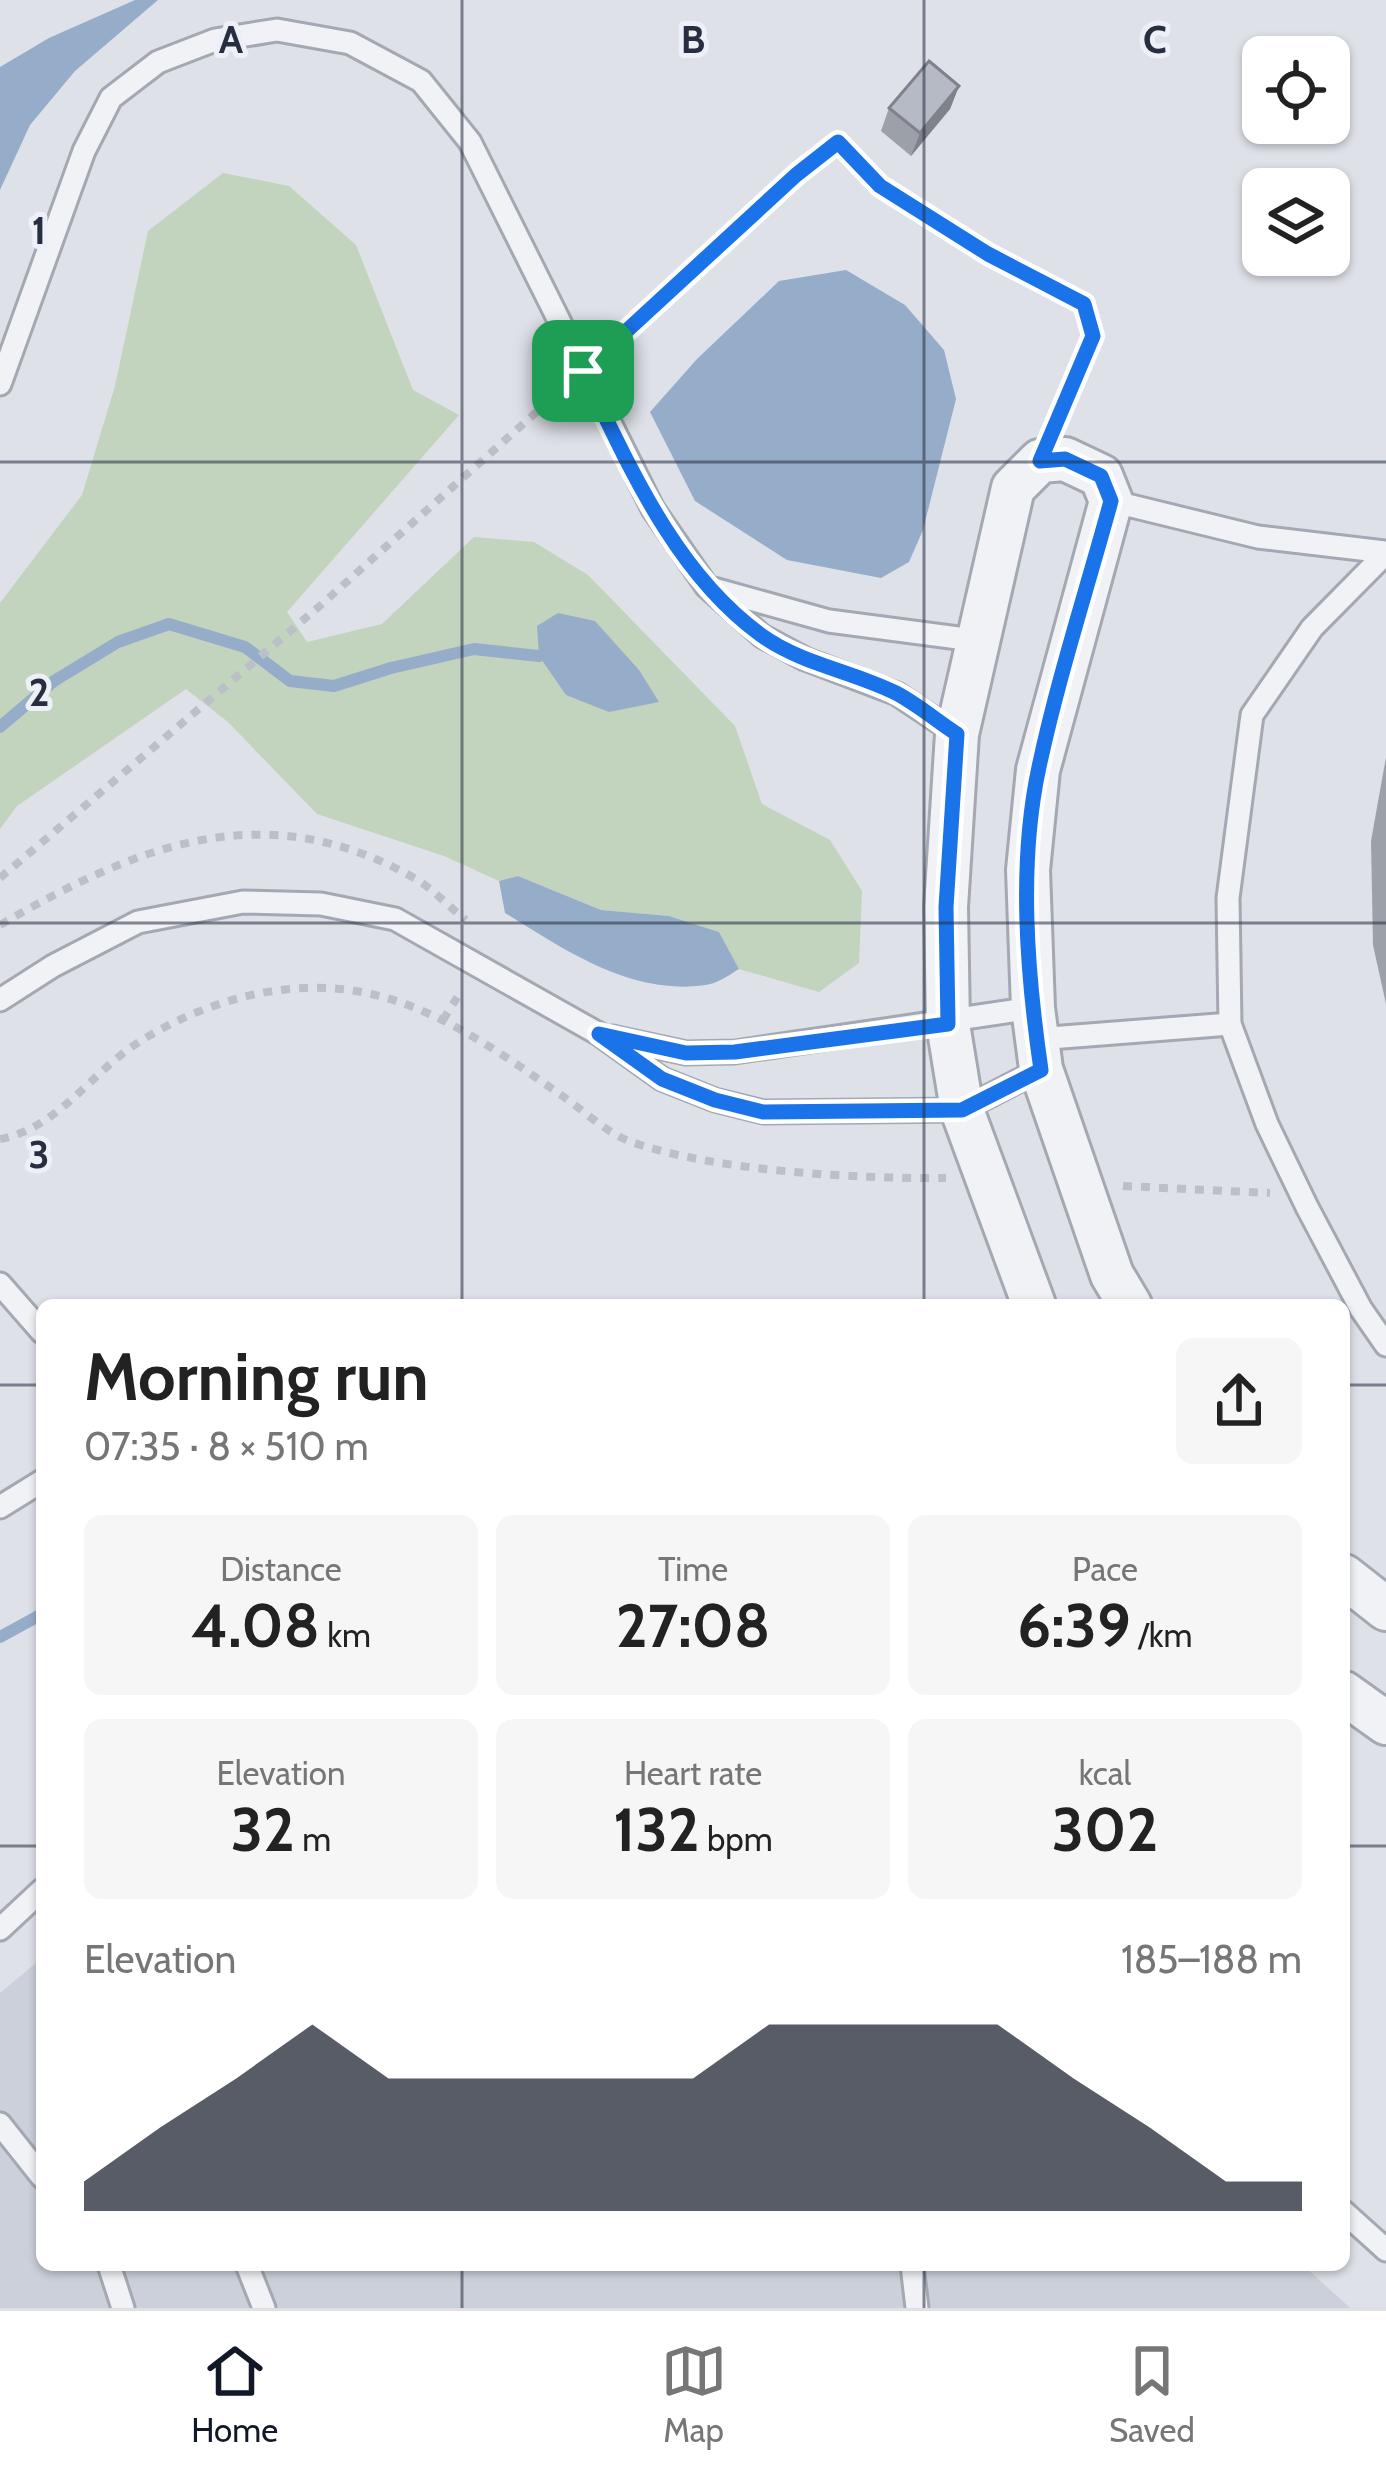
<!DOCTYPE html>
<html lang="en">
<head>
<meta charset="utf-8">
<style>
	:root { --surface:#fff; --page:#f6f6f6; --text:#222; --muted:#767676; --line:#e0e0e0; --accent:#111827 }
	body { margin:0; font-family:Cabin,sans-serif; background:var(--page); color:var(--text); height:100vh; display:flex; flex-direction:column; font-size:45px; white-space:nowrap }
	* { box-sizing:border-box; margin:0 }
	p { font-size:39px; color:var(--muted) }
	.icon { flex:none; width:66px; height:66px; fill:none; stroke:currentColor; stroke-width:2; stroke-linecap:round; stroke-linejoin:round }
	.map { position:relative; flex:1; overflow:hidden }
	.details { position:absolute; left:36px; top:1299px; width:1314px; height:972px; display:flex; flex-direction:column; background:var(--surface); border-radius:18px; box-shadow:0 3px 9px #0004 }
	.details>* { flex:none }
	.fabs { position:absolute; left:1242px; top:36px; display:grid; gap:24px }
	.fabs a { display:grid; place-items:center; width:108px; height:108px; border-radius:18px; background:var(--surface); box-shadow:0 3px 9px #0004; font-size:60px }
	.pin { position:absolute; display:grid; place-items:center; width:102px; height:102px; color:#fff; margin:-51px; border-radius:24px; box-shadow:0 6px 18px #0006 }
	.round { display:grid; place-items:center; flex:none; width:126px; height:126px; border-radius:18px; background:var(--page) }
	.head { display:flex; align-items:center; justify-content:space-between; height:204px; padding:0 48px }
	h1 { font-size:66px; font-weight:700; line-height:90px }
	.stats { display:grid; grid-template-columns:repeat(3,1fr); gap:18px; height:204px; padding:12px 48px }
	.stats div { display:grid; align-content:center; border-radius:18px; background:var(--page); text-align:center }
	.stats b { font-size:60px; font-weight:700 }
	.stats small { font-size:33px; font-weight:400 }
	.stats p { font-size:33px }
	.chart { height:336px; padding:24px 48px }
	.chart p { display:flex; justify-content:space-between }
	.chart svg { width:100%; height:216px; margin-top:12px; fill:var(--accent); opacity:.7 }
	.tabs { display:flex; justify-content:space-around; align-items:center; height:168px; border-top:3px solid var(--line); background:var(--surface); font-size:33px; color:var(--muted) }
	.tabs a { display:grid; justify-items:center; gap:6px }
	.tabs .selected { color:var(--accent) }
	.map>svg:first-child { display:block }
	.built { fill:#cbd0da }
	.green { fill:#c2d3be }
	.water { fill:#96adca }
	.lines { fill:none; stroke-linecap:round; stroke-linejoin:round }
	.stream { stroke:#96adca; stroke-width:12 }
	.service-casing { stroke:#a3a8b2; stroke-width:27 }
	.minor-casing { stroke:#a3a8b2; stroke-width:48 }
	.path { stroke:#bbbfc7; stroke-width:8; stroke-dasharray:9 9; stroke-linecap:butt }
	.service { stroke:#f0f2f6; stroke-width:21 }
	.minor { stroke:#f0f2f6; stroke-width:42 }
	.wall { fill:#9ca0a9 }
	.shaded-wall { fill:#7f828a }
	.building { fill:#b5bac5; stroke:#7f828a; stroke-width:3 }
	.route-casing { stroke:#fff; stroke-width:24 }
	.route { stroke:#1a73e8; stroke-width:15 }
	.grid { fill:none; stroke:#262e40; stroke-width:3; stroke-opacity:0.55 }
	.grid-label { font-size:39px; text-anchor:middle; font-weight:bold; fill:#262e40; stroke:#edf0f6; stroke-width:10; stroke-linejoin:round; paint-order:stroke }
</style>
</head>
<body>
<div class="map">
<svg width="1386" height="2308" viewBox="0 0 1386 2308">
	<rect width="100%" height="100%" fill="#dee1e8"/>
	<path class="built" d="M42 1958V2265H1303L1350 2308H0V1993Z"/>
	<path class="green" d="M223 173 289 186 356 245 413 390 459 415 287 612 307 642 382 624 474 537 534 542 588 575 735 726 762 804 830 840 862 891 859 963 819 992 739 969 719 932 669 916 601 910 518 876 499 881 444 856 317 814 228 722 186 689 17 806 0 829V603L82 495 115 386 148 231Z"/>
	<g class="water">
		<path d="M135 0H158L75 71 30 125 0 190V67L49 38Z"/>
		<path d="M846 270 905 305 944 350 956 399 923 530 909 562 881 578 787 560 695 501 650 412 697 359 779 281Z"/>
		<path d="M558 613 595 621 639 670 659 702 609 712 566 695 539 656 537 626Z"/>
		<path d="M518 876 601 910 669 916 719 932 739 969C729 975 717 984 705 985 631 996 565 950 505 913L499 881Z"/>
	</g>
	<g class="lines">
		<g class="stream">
			<path d="M0 727 54 681 118 642 169 624 245 647 290 681 334 686 391 668 474 649 539 656"/>
			<path d="M0 1637 42 1614"/>
		</g>
		<defs>
			<g id="service">
				<path d="M0 384 84 151 111 98 158 62 215 40 277 30 350 43 421 81 470 142 653 509 707 587 762 636 805 659 897 694 957 734"/>
				<path d="M1111 501 1258 537 1386 552"/>
				<path d="M1386 553 1312 628 1252 715 1228 898 1230 1024 1267 1124 1307 1207 1361 1309 1386 1345"/>
				<path d="M714 589 829 621 981 641"/>
				<path d="M0 1000 53 966 138 922 243 902 321 904 395 919 599 1034 662 1079 715 1100 763 1112 962 1110 1041 1069"/>
				<path d="M612 1037 686 1053 735 1052 1033 1008"/>
				<path d="M1037 1039 1230 1024"/>
				<path d="M0 1284 42 1332"/>
				<path d="M0 1507 42 1481"/>
				<path d="M0 1929 42 1890"/>
				<path d="M0 2124 42 2177"/>
				<path d="M1344 2212 1386 2250"/>
				<path d="M109 2265 123 2308"/>
				<path d="M247 2265 264 2308"/>
				<path d="M912 2265 917 2308"/>
			</g>
			<g id="minor">
				<path d="M1034 1305 962 1110 948 1024 946 907 957 734 1013 488 1040 461 1065 459 1101 476 1111 501 1038 770 1028 870 1033 1008 1041 1069 1112 1275 1130 1305"/>
				<path d="M1344 1576 1386 1609"/>
				<path d="M1344 1693 1386 1723"/>
			</g>
		</defs>
		<use href="#service" class="service-casing"/>
		<use href="#minor" class="minor-casing"/>
		<g class="path">
			<path d="M607 349 796 175 838 143 879 186 989 254 1083 304 1093 336 1058 419"/>
			<path d="M0 878 322 604 560 391"/>
			<path d="M0 925C138 845 265 793 416 879 434 890 449 907 466 920"/>
			<path d="M443 1020 461 991"/>
			<path d="M0 1139C56 1129 89 1076 133 1046 182 1013 246 990 305 988 403 983 484 1041 561 1095 582 1109 605 1132 629 1141 711 1171 858 1179 946 1178"/>
			<path d="M1123 1186 1270 1193"/>
		</g>
		<use href="#service" class="service"/>
		<use href="#minor" class="minor"/>
	</g>
	<g class="wall">
		<path d="M959 86 950 109 911 156 881 131 889 108Z"/>
		<path d="M1386 757V1004L1373 945 1371 841Z"/>
	</g>
	<path class="shaded-wall" d="M959 86 950 109 911 156 920 133Z"/>
	<path class="building" d="M929 61 959 86 920 133 889 108Z"/>
	<g class="lines">
		<defs>
			<path id="route" d="M838 142 880 186 988 254 1084 304 1093 336 1040 461 1065 459 1101 476 1111 501C1087 589 1058 678 1039 767 1018 864 1027 973 1041 1070L962 1110 763 1112 715 1100 662 1079 599 1034 686 1053 735 1052 948 1024 946 907 957 734C937 721 917 704 896 693 852 671 801 664 761 635 674 572 629 465 583 371L796 175Z"/>
		</defs>
		<use href="#route" class="route-casing"/>
		<use href="#route" class="route"/>
	</g>
	<path class="grid" d="M462 0V1305M924 0V1305M0 462H1386M0 923H1386M0 1385H42M1344 1385H1386M0 1846H42M1344 1846H1386M462 2265V2308M924 2265V2308"/>
	<g class="grid-label">
		<text x="231" y="53">A</text>
		<text x="693" y="53">B</text>
		<text x="1155" y="53">C</text>
		<text x="39" y="244">1</text>
		<text x="39" y="706">2</text>
		<text x="39" y="1168">3</text>
	</g>
</svg>
<div class="fabs">
<a><svg class="icon" aria-label="locate" viewBox="0 0 24 24"><circle cx="12" cy="12" r="6"/><path d="M12 2v4M12 18v4M2 12h4M18 12h4"/></svg></a>
<a><svg class="icon" aria-label="layers" viewBox="0 0 24 24"><path d="M12 4l9 5-9 5-9-5zM3 14l9 5 9-5"/></svg></a>
</div>
<div class="pin" style="left:583px;top:371px;background:#1e9e55"><svg class="icon" aria-label="arrive" viewBox="0 0 24 24"><path d="M6 21V4h12l-3 4 3 4H6"/></svg></div>
<section class="details">
<div class="head"><div><h1>Morning run</h1><p>07:35 · 8 × 510 m</p></div><a class="round"><svg class="icon" aria-label="share" viewBox="0 0 24 24"><path d="M12 15V3M7 8l5-5 5 5M5 13v7h14v-7"/></svg></a></div>
<div class="stats">
<div><p>Distance</p><b>4.08<small> km</small></b></div>
<div><p>Time</p><b>27:08</b></div>
<div><p>Pace</p><b>6:39<small> /km</small></b></div>
</div>
<div class="stats">
<div><p>Elevation</p><b>32<small> m</small></b></div>
<div><p>Heart rate</p><b>132<small> bpm</small></b></div>
<div><p>kcal</p><b>302</b></div>
</div>
<div class="chart"><p><span>Elevation</span>185–188 m</p>
<svg viewBox="0 0 160 44" preserveAspectRatio="none"><path d="M0 44V38L10 27L20 17L30 6L40 17L50 17L60 17L70 17L80 17L90 6L100 6L110 6L120 6L130 17L140 27L150 38L160 38V44z"/></svg>
</div>
</section>
</div>
<nav class="tabs">
<a class="selected"><svg class="icon" aria-label="home" viewBox="0 0 24 24"><path d="M3 11l9-7 9 7M6 9v11h12V9"/></svg>Home</a>
<a><svg class="icon" aria-label="map" viewBox="0 0 24 24"><path d="M3 6l6-2 6 2 6-2v14l-6 2-6-2-6 2zM9 4v14M15 6v14"/></svg>Map</a>
<a><svg class="icon" aria-label="saved" viewBox="0 0 24 24"><path d="M7 4h10v16l-5-4-5 4z"/></svg>Saved</a>
</nav>
</body>
</html>
